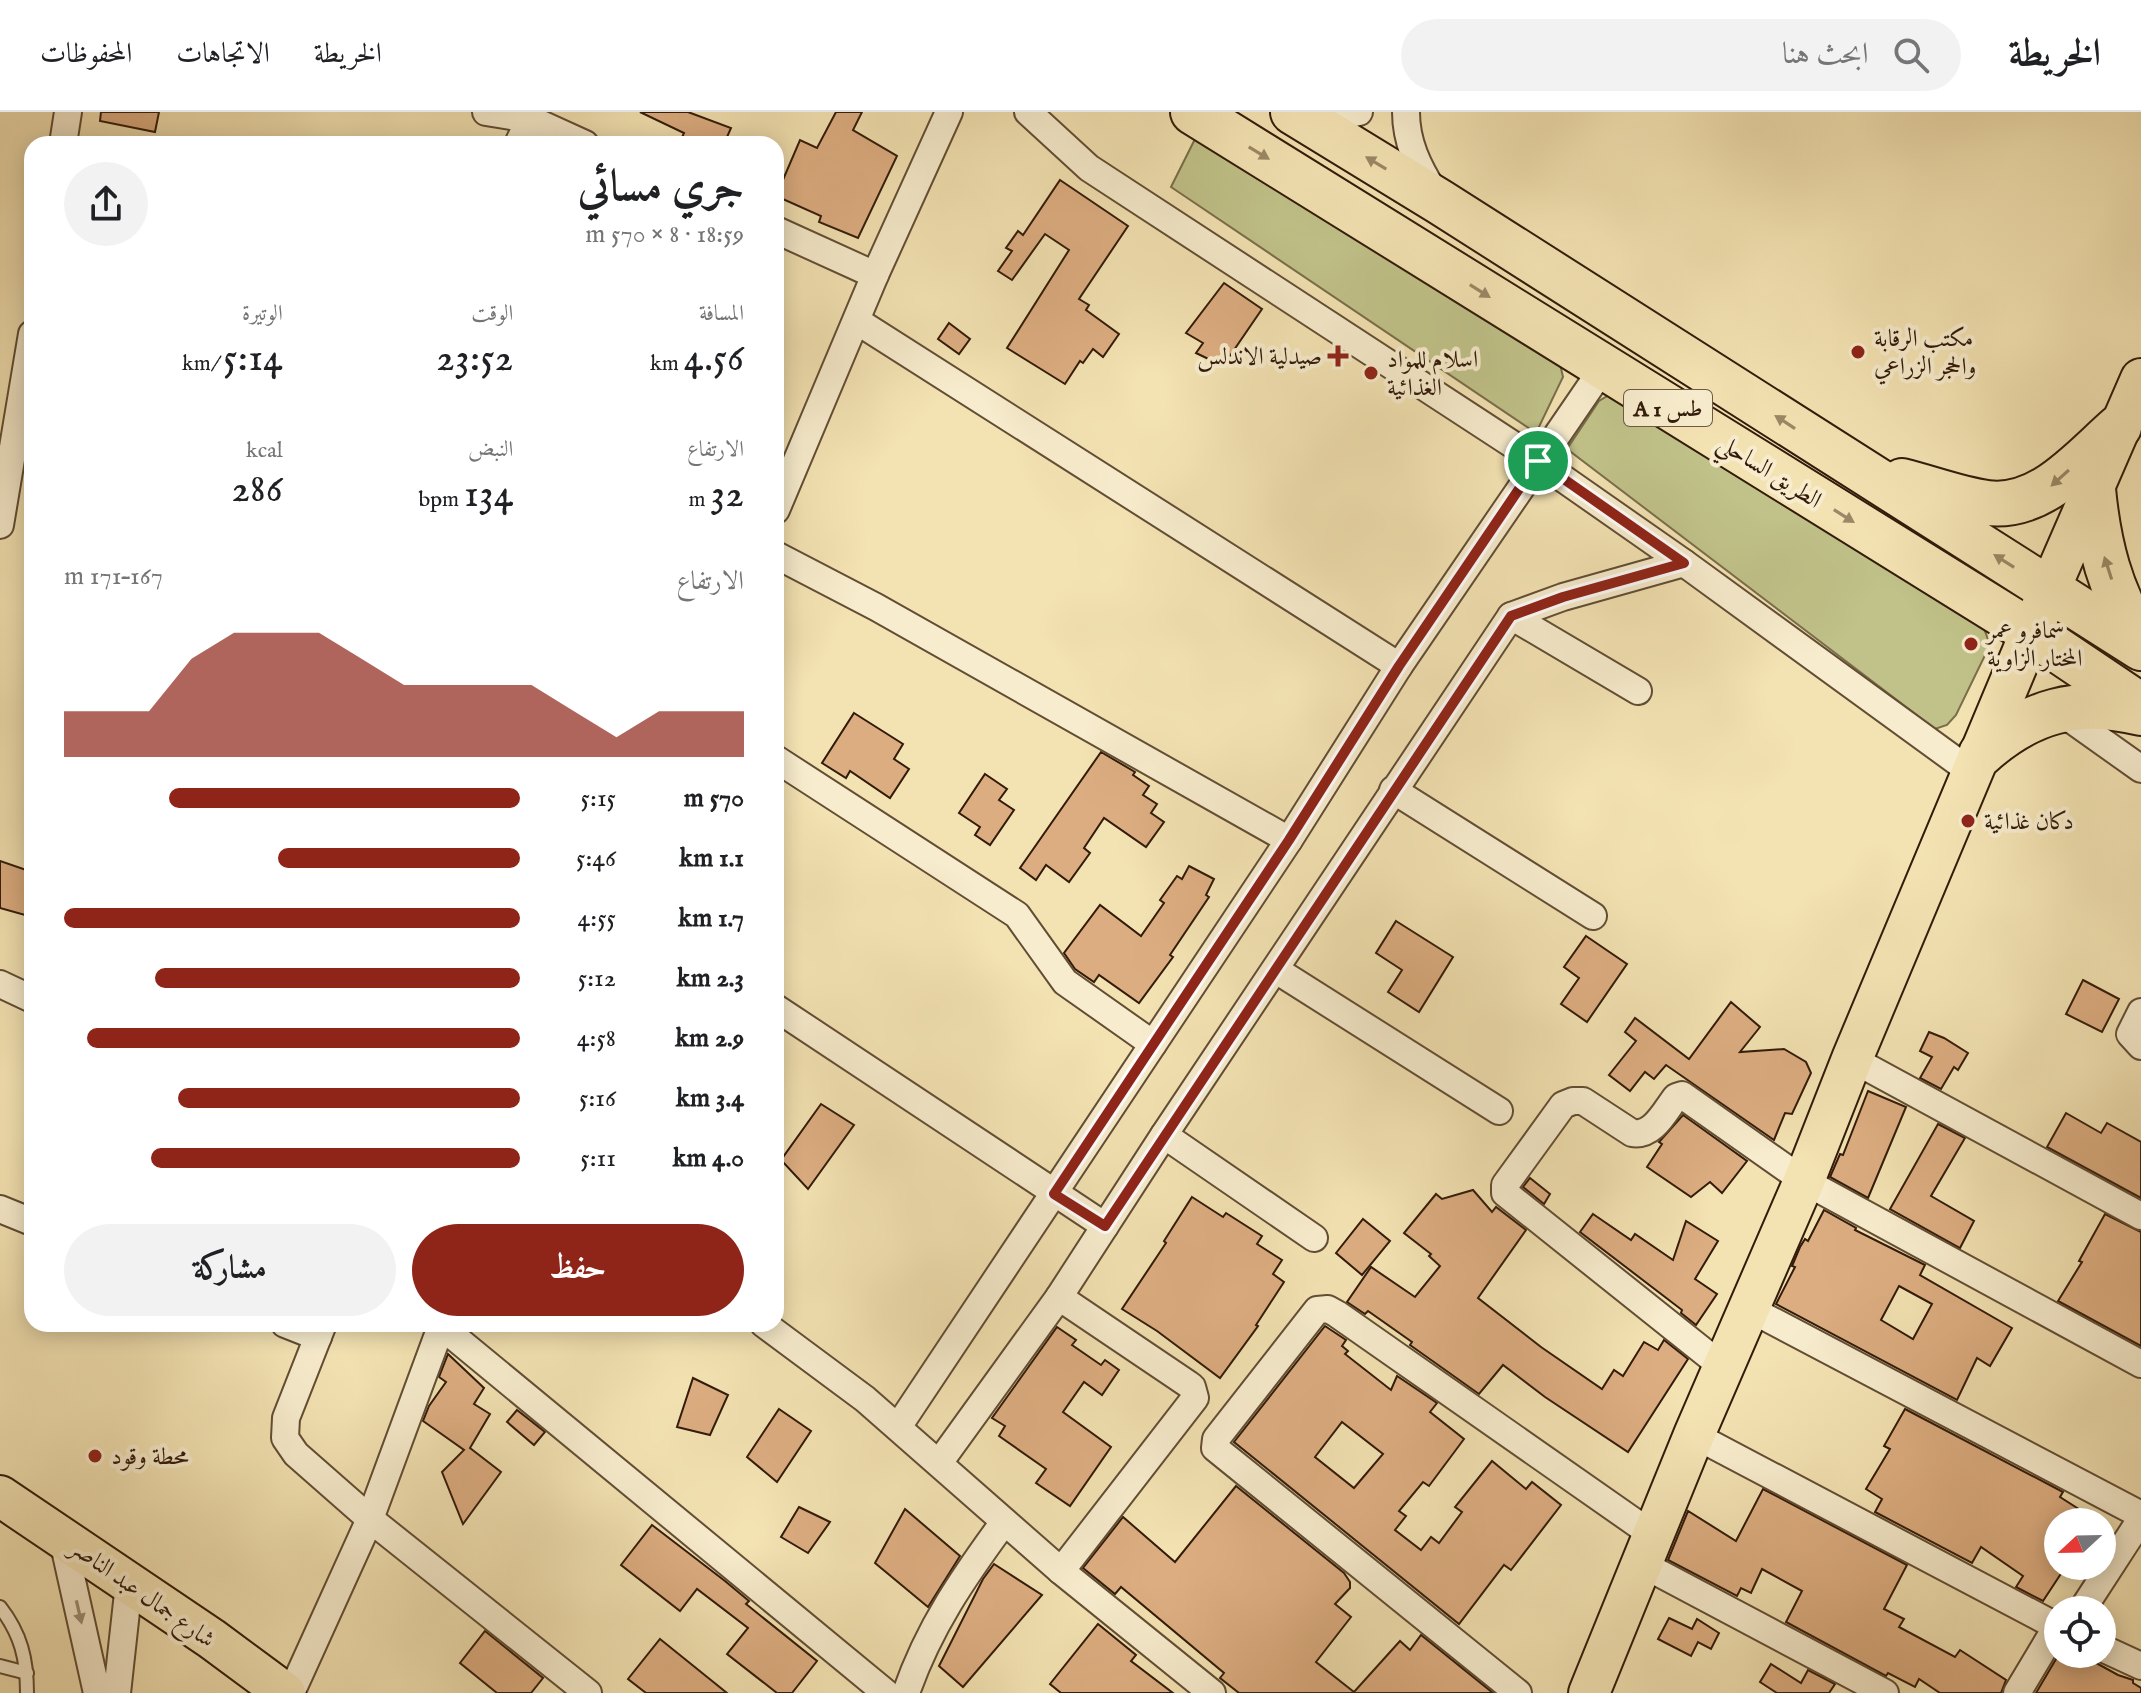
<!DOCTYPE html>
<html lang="ar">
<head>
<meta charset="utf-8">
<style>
	:root { --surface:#fff; --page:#f2f2f2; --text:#202124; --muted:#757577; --line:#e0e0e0; --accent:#8f2418 }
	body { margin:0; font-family:"IM FELL English",Amiri,serif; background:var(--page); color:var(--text); direction:rtl; height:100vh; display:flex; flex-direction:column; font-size:30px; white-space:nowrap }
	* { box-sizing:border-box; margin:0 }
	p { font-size:26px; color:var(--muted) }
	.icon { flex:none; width:44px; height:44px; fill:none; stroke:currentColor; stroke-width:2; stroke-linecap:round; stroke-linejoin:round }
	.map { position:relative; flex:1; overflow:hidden; direction:ltr }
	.side { position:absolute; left:24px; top:24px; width:760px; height:1196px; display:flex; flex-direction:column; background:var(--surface); border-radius:24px; box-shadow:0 4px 20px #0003; direction:rtl }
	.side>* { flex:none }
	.needle { width:52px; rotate:248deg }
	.controls { position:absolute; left:2044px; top:1396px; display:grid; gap:16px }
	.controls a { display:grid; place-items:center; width:72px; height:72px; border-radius:50%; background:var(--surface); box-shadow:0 4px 20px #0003; font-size:40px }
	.pin { position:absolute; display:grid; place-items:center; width:68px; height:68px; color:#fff; margin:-34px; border:4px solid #fff; border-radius:50%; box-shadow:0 2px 8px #0007 }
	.round { display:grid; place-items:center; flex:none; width:84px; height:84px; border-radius:42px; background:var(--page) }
	.headline { display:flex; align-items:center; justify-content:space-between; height:136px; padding:0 40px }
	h1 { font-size:44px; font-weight:600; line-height:60px }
	.metrics { display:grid; grid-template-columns:repeat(3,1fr); gap:12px; height:136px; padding:8px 40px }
	.metrics div { display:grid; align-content:center }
	.metrics b { font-size:40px; font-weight:600 }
	.metrics small { font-size:22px; font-weight:400 }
	.metrics p { font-size:22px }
	.chart { height:224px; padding:16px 40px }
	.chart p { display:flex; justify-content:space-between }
	.chart svg { width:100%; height:144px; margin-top:8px; fill:var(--accent); opacity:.7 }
	.action { display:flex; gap:16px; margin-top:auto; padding:16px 40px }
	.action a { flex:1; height:92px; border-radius:48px; background:var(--accent); color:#fff; font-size:32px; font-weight:600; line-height:92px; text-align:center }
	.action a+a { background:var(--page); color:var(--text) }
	ul { padding:0 40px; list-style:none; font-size:26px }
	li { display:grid; grid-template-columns:128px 96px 1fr; align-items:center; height:60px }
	li i { height:20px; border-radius:10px; background:var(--accent) }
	header { display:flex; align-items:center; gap:48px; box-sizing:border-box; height:112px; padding:0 40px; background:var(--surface); border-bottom:2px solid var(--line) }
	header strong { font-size:38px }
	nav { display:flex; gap:44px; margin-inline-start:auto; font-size:28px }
	.search { width:560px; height:72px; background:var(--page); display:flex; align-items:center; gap:20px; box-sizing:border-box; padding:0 28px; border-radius:44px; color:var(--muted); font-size:30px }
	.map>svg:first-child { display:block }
	.green { fill:#c0c289; stroke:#796e4a; stroke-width:2 }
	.building { fill:#dcad80; stroke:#321b0a; stroke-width:2; fill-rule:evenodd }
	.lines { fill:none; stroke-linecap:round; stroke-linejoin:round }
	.lane-casing { stroke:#624d34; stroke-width:16 }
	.street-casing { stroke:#624d34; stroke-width:30 }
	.primary-casing { stroke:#321b0a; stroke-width:44 }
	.highway-casing { stroke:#321b0a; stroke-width:48 }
	.lane { stroke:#f7eccd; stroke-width:12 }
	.street { stroke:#f7eccd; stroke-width:26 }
	.primary { stroke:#f3e2b2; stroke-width:40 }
	.highway { stroke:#f3e2b2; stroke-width:44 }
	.oneway { fill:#9c8866 }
	.oneway2 { fill:#9e8e75 }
	.route-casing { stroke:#fff; stroke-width:16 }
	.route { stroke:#8f2418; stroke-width:10 }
	.poi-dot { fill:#8f2418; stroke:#f7eccd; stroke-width:3 }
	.labels { text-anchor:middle; stroke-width:8; stroke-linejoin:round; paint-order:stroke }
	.shield { fill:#f7eccd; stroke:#6d5a44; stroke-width:2 }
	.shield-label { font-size:22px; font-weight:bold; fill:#321b0a }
	.poi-label { font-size:24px; fill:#321b0a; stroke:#f7eccd; text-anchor:start }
	.street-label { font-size:24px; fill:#321b0a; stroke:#f7eccd }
</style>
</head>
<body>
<header>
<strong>الخريطة</strong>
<div class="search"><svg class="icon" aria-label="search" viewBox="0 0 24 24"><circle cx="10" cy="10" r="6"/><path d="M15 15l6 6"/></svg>ابحث هنا</div>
<nav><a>الخريطة</a><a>الاتجاهات</a><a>المحفوظات</a></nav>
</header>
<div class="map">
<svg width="2141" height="1581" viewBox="0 0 2141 1581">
	<rect width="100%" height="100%" fill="#f3e2b2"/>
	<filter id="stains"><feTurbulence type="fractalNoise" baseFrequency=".0025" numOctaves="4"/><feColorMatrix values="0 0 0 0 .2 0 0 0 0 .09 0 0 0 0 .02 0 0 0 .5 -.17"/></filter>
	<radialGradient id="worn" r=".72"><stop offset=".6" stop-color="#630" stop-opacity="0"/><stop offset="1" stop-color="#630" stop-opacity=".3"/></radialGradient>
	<g class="green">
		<path d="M1200 17 1560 252 1563 265 1536 321 1171 75Z"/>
		<path d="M1614 280 1982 511 1990 533 1956 603 1947 613 1935 617 1567 337 1599 289Z"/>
	</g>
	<g class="building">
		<path d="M101 0H159L155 20 100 9Z"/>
		<path d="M640 0H688L731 16 724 32H679L684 21Z"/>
		<path d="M836 0H862L853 18 897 44 858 126 819 110 821 104 776 84 800 28 817 36Z"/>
		<path d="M1060 68 1128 114 1079 187 1089 193 1086 198 1119 222 1103 245 1093 237 1083 251 1080 249 1065 272 1007 236 1069 138 1045 122 1012 168 998 159 1012 139 1006 136 1018 119 1023 123Z"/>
		<path d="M1224 171 1262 197 1223 254 1196 241 1203 231 1186 221Z"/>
		<path d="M949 211 970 227 959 242 938 227Z"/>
		<path d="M854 601 903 632 894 647 909 657 890 686 850 659 846 666 822 651Z"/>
		<path d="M1101 640 1135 660 1133 663 1149 674 1143 683 1157 692 1151 701 1164 710 1146 735 1104 706 1084 736 1090 741 1069 770 1046 753 1036 768 1020 756Z"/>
		<path d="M985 662 1007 677 999 688 1014 698 990 733 975 723 980 715 959 701Z"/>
		<path d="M0 749 32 760V805L0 796Z"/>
		<path d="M1189 754 1214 767 1206 783 1209 785 1170 843 1173 845 1139 891 1099 863 1094 870 1075 857 1064 841 1100 793 1141 824 1164 791 1160 788 1177 764 1182 767Z"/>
		<path d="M1396 809 1453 845 1419 900 1388 880 1402 858 1376 841Z"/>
		<path d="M1586 824 1627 852 1587 910 1561 892 1579 866 1564 855Z"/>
		<path d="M2083 868 2119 887 2102 920 2066 902Z"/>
		<path d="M1731 890 1760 915 1740 940 1784 937 1806 950 1811 961 1792 1002 1785 1001 1774 1028 1666 953 1654 967 1645 960 1630 979 1609 963 1636 929 1625 920 1635 906 1689 947Z"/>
		<path d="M1929 920 1944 926 1968 941 1958 958 1954 955 1941 977 1920 966 1932 945 1920 939Z"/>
		<path d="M1868 979 1906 995 1868 1086 1830 1065 1840 1042 1843 1043Z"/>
		<path d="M821 992 854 1013 808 1077 781 1048Z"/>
		<path d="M2066 1001 2101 1021 2107 1011 2141 1030V1086L2047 1035Z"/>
		<path d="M1683 1003 1747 1049 1722 1081 1710 1070 1691 1085 1647 1055 1662 1032 1659 1030Z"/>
		<path d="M1938 1012 1965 1026 1931 1084 1974 1109 1960 1136 1890 1097Z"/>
		<path d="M1530 1066 1550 1082 1544 1092 1523 1075Z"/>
		<path d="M1473 1078 1492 1100 1496 1095 1526 1118 1478 1186 1541 1235 1602 1277 1614 1258 1623 1264 1644 1230 1658 1238 1664 1228 1688 1247 1628 1340 1545 1285 1503 1253 1479 1282 1410 1233 1412 1230 1368 1199 1365 1202 1347 1190 1371 1155 1415 1185 1440 1154 1429 1144 1431 1142 1404 1121 1436 1082 1442 1087Z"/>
		<path d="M1192 1085 1223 1105 1226 1101 1262 1124 1257 1132 1282 1148 1273 1162 1284 1170 1256 1213 1258 1214 1220 1266 1157 1219 1122 1197 1166 1131 1164 1129Z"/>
		<path d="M1824 1098 1856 1116 1855 1118 1925 1153 1920 1163 2012 1216 1990 1254 1977 1246 1957 1288 1776 1192 1795 1155 1792 1154 1800 1135 1805 1127 1808 1129ZM1899 1174 1932 1192 1913 1227 1881 1208Z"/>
		<path d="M1593 1102 1631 1128 1635 1122 1673 1148 1686 1109 1718 1129 1695 1167 1717 1182 1696 1213 1681 1201 1682 1198 1580 1120Z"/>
		<path d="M2105 1102 2141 1120V1234L2058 1189 2082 1150 2079 1149Z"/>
		<path d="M1363 1107 1390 1129 1362 1163 1336 1141Z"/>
		<path d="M1325 1214 1346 1228 1342 1234 1348 1239 1345 1242 1391 1278 1397 1264 1437 1291 1430 1300 1464 1327 1429 1374 1423 1370 1399 1399 1406 1404 1395 1418 1421 1438 1431 1425 1439 1431 1462 1400 1455 1395 1492 1349 1526 1377 1532 1370 1561 1393 1511 1458 1504 1453 1459 1512 1234 1330ZM1342 1310 1383 1342 1354 1376 1315 1345Z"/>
		<path d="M1057 1215 1076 1228 1072 1233 1101 1253 1105 1248 1119 1258 1102 1283 1084 1270 1063 1300 1111 1335 1070 1394 1036 1371 1046 1357 999 1324 1005 1314 992 1306Z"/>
		<path d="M448 1242 484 1276 474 1292 490 1302 470 1336 501 1360 463 1412 442 1360 464 1338 423 1309 429 1294 446 1270 439 1265Z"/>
		<path d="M693 1266 728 1283 710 1323 677 1315Z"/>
		<path d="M779 1297 811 1319 777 1370 747 1345Z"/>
		<path d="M1905 1297 2063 1380 2060 1385 2099 1410H2058V1454H2066L2043 1489 2016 1475 2023 1464 1981 1435 1972 1451 1875 1400 1882 1387 1866 1377 1890 1337 1884 1334Z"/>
		<path d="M517 1298 545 1320 534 1333 507 1310Z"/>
		<path d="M1236 1374 1344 1461 1350 1470V1476L1335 1492 1351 1505 1316 1550 1354 1580 1400 1529 1410 1538 1421 1523 1493 1581H1239L1220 1566 1224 1561 1121 1475 1115 1482 1083 1456 1123 1405 1175 1450Z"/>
		<path d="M1763 1377 1907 1453 1884 1497 1904 1507 1899 1515 1955 1545 1960 1538 2006 1568 2001 1581H1940L1919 1567 1915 1575 1888 1561 1886 1564 1786 1510 1802 1479 1762 1457 1751 1481 1741 1476 1737 1484 1668 1448 1688 1399 1736 1429Z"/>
		<path d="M799 1395 830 1410 808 1441 781 1425Z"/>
		<path d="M905 1397 960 1444 928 1495 875 1451Z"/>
		<path d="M652 1413 725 1469 749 1489 746 1492 817 1549 792 1581H777L727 1542 748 1516 697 1477 680 1499 621 1453Z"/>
		<path d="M994 1452 1042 1483 963 1575 939 1554 983 1467Z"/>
		<path d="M1669 1506 1692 1517 1697 1507 1719 1521 1711 1537 1698 1530 1691 1544 1658 1527Z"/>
		<path d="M1098 1512 1136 1543 1131 1549 1173 1581H1061L1050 1572Z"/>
		<path d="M485 1519 543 1566 531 1581H497L460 1551Z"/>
		<path d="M660 1527 727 1581H646L628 1567Z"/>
		<path d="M2059 1542H2080L2118 1563 2133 1568V1571L2141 1576V1581H2036Z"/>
		<path d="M1771 1552 1801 1571 1808 1558 1835 1572 1829 1581H1777L1760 1570Z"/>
	</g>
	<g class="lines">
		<defs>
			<g id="lane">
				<path d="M0 1495C21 1522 27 1547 27 1581"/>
				<path d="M0 1554 27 1561"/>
			</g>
			<g id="street">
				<path d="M486 0 530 7 585 32"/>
				<path d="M1028 0 1089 56 1538 349 1684 451 1974 662"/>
				<path d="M1406 0C1406 30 1418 55 1434 80"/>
				<path d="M1310 10 1359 0"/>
				<path d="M63 32 68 0"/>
				<path d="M518 32 530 7"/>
				<path d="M776 118 875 163"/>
				<path d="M857 209 1399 554"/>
				<path d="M776 398 875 163 949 0"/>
				<path d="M0 413 32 222"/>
				<path d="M776 443 876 495 1289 728"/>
				<path d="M1511 504 1638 579"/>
				<path d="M2058 598 2141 657"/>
				<path d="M776 647 1017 803 1065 870 1153 932"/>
				<path d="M1393 678 1593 804"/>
				<path d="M1276 858 1499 999"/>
				<path d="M0 872 32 887"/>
				<path d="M776 896 1105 1114"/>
				<path d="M2141 900 2130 922 2141 934"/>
				<path d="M1852 947 2141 1104"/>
				<path d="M1164 1023 1314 1126"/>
				<path d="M0 1097 32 1110"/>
				<path d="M1059 1185 1188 1272 1192 1275 1195 1286 1061 1459"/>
				<path d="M1748 1196 2141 1403"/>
				<path d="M285 1212 318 1225"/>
				<path d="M323 1212 286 1306 285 1326 296 1342 370 1407 588 1581"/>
				<path d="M764 1212 865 1287 1061 1459 1212 1581"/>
				<path d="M441 1214 886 1581"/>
				<path d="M1723 1255 1505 1081V1073L1563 993 1573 989H1583L1632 1021C1653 1025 1665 999 1676 985L1682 983 1804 1069 2141 1252"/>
				<path d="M898 1315 1289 728 1399 554 1603 256"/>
				<path d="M1694 1323 2058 1515"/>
				<path d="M939 1351 1059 1185 1164 1023 1511 504 1563 485 1684 451"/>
				<path d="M62 1424 97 1581"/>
				<path d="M1642 1452 1885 1581"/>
				<path d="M2082 1498 2141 1407"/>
				<path d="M2102 1536 2141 1554"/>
				<path d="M117 1581 129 1472"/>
				<path d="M291 1581 370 1407 442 1212"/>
				<path d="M906 1581C929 1515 963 1466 1004 1410"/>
				<path d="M1518 1581 1215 1336 1216 1327 1317 1198 1328 1197 1337 1202 1653 1423"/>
				<path d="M2017 1581 2057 1514"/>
			</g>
			<g id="primary">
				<path d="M0 1384 212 1527 285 1581"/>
				<path d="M1589 1581 1694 1323 1804 1069 1852 947 2031 520 2141 267"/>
			</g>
			<g id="highway">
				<path d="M1193 0 2031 520 2141 594"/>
				<path d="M1293 0 1440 90 2141 536"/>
				<path d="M1902 369C1930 376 1959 387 1987 391 2042 398 2082 347 2119 315"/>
				<path d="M2093 377C2098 430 2110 482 2141 527"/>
				<path d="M1981 642C2029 599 2078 585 2141 601"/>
			</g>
		</defs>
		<use href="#lane" class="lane-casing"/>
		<use href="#street" class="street-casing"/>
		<use href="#primary" class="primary-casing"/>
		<use href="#highway" class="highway-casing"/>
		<use href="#lane" class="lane"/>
		<use href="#street" class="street"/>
		<use href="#primary" class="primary"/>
		<use href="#highway" class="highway"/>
	</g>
	<defs><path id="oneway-solid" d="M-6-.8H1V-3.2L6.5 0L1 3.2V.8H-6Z" transform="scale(2)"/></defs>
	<g class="oneway">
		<use href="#oneway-solid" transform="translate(1259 41) rotate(31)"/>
		<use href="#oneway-solid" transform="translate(1376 51) rotate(-149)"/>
		<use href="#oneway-solid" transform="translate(1480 179) rotate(32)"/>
		<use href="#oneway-solid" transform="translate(1785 310) rotate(-147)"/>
		<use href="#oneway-solid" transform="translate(2060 366) rotate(138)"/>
		<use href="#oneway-solid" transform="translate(1844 404) rotate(32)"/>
		<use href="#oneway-solid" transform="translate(2004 449) rotate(-148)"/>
		<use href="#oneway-solid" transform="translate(2108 456) rotate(-108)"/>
	</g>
	<use class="oneway2" href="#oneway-solid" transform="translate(79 1500) rotate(77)"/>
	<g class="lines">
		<defs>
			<path id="route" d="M1538 349 1684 451 1563 485 1511 504 1105 1114 1054 1082 1289 728 1399 554Z"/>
		</defs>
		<use href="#route" class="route-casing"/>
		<use href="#route" class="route"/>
	</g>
	<g class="poi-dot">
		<circle cx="1858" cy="240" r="8"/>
		<path d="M1334 232h8v8h8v8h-8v8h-8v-8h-8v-8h8z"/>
		<circle cx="1371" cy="261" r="8"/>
		<circle cx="1971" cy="532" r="8"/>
		<circle cx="1968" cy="709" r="8"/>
		<circle cx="95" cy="1344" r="8"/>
	</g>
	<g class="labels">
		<rect class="shield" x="1624" y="278" width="88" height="36" rx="6"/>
		<g class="shield-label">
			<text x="1668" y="304">A 1 طس</text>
		</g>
		<g class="poi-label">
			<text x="1874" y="234">مكتب الرقابة<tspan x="1874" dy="28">والحجر الزراعي</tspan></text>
			<text x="1322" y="252" text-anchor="end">صيدلية الاندلس</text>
			<text x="1387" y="255">اسلام للمواد<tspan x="1387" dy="28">الغذائية</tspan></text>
			<text x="1987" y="526">سمافرو عمر<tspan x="1987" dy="28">المختار الزاوية</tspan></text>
			<text x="1984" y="717">دكان غذائية</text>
			<text x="111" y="1352">محطة وقود</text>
		</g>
		<g class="street-label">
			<text transform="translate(1770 359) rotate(32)" y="8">الطريق الساحلي</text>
			<text transform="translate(143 1481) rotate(35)" y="8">شارع جمال عبد الناصر</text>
		</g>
	</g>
	<rect width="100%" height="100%" filter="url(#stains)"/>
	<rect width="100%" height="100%" fill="url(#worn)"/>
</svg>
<div class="controls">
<a><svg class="needle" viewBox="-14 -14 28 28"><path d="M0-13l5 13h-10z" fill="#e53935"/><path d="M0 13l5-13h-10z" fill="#757577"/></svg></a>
<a><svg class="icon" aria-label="locate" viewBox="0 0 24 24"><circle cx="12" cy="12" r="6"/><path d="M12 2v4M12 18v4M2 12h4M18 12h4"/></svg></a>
</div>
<div class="pin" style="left:1538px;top:349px;background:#1e9e55"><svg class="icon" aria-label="arrive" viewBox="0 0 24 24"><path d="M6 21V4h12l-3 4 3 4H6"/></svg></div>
<section class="side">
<div class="headline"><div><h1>جري مسائي</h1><p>18:59 · 8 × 570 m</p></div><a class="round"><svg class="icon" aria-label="share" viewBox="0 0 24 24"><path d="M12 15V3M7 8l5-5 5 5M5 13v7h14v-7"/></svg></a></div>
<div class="metrics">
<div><p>المسافة</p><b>4.56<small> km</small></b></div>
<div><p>الوقت</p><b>23:52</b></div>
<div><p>الوتيرة</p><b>5:14<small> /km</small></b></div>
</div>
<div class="metrics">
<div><p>الارتفاع</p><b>32<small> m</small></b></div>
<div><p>النبض</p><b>134<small> bpm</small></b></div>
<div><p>kcal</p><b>286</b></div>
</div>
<div class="chart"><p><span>الارتفاع</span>167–171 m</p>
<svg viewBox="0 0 160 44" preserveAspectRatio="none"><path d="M0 44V30L10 30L20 30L30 14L40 6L50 6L60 6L70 14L80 22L90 22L100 22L110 22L120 30L130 38L140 30L150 30L160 30V44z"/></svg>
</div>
<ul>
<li><b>570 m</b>5:15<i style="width:77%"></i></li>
<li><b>1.1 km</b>5:46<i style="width:53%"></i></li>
<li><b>1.7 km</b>4:55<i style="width:100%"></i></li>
<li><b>2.3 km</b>5:12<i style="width:80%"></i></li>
<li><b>2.9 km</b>4:58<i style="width:95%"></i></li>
<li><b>3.4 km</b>5:16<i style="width:75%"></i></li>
<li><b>4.0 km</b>5:11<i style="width:81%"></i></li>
</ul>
<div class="action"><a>حفظ</a><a>مشاركة</a></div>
</section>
</div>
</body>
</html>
